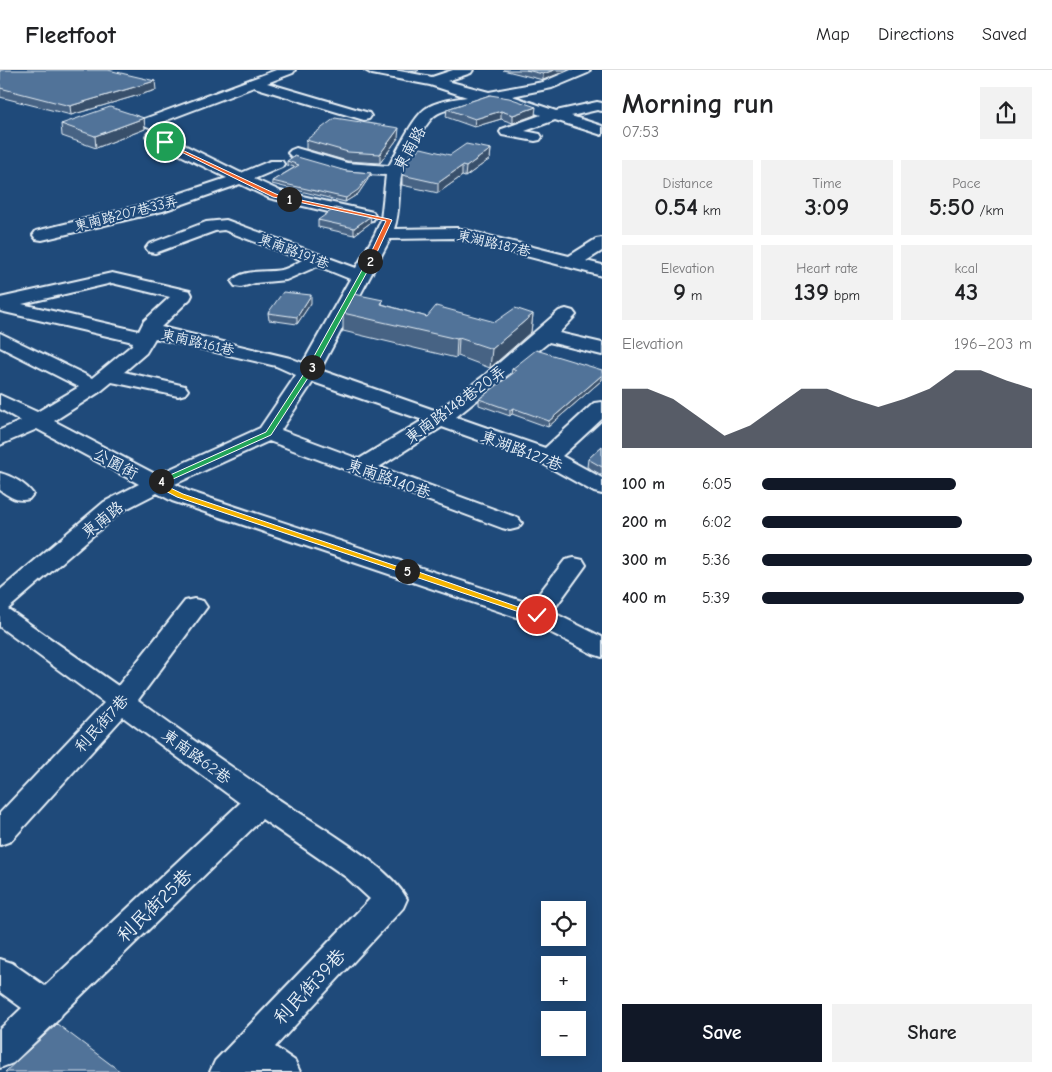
<!DOCTYPE html>
<html lang="en">
<head>
<meta charset="utf-8">
<style>
	:root { --surface:#fff; --page:#f2f2f2; --text:#202124; --muted:#757577; --line:#e0e0e0; --accent:#111827 }
	body { margin:0; font-family:"Comic Neue","LXGW WenKai TC",sans-serif; background:var(--page); color:var(--text); height:100vh; display:flex; flex-direction:column; font-size:19px; white-space:nowrap }
	* { box-sizing:border-box; margin:0 }
	p { font-size:16px; color:var(--muted) }
	.icon { flex:none; width:28px; height:28px; fill:none; stroke:currentColor; stroke-width:2; stroke-linecap:round; stroke-linejoin:round }
	.map { position:relative; flex:1; overflow:hidden }
	.panel { display:flex; flex-direction:column; background:var(--surface); width:450px }
	.panel>* { flex:none }
	.buttons { position:absolute; left:541px; top:831px; display:grid; gap:10px }
	.buttons a { display:grid; place-items:center; width:45px; height:45px; border-radius:0px; background:var(--surface); box-shadow:0 2px 12px #0003; font-size:25px }
	.pin { position:absolute; display:grid; place-items:center; width:42px; height:42px; color:#fff; margin:-21px; border:2px solid #fff; border-radius:50%; box-shadow:0 1px 5px #0007 }
	.km { position:absolute; width:25px; height:25px; margin:-12px; border-radius:50%; background:#222; color:#fff; font-size:14px; line-height:25px; text-align:center }
	.round { display:grid; place-items:center; flex:none; width:52px; height:52px; border-radius:0px; background:var(--page) }
	.summary { display:flex; align-items:center; justify-content:space-between; height:85px; padding:0 20px }
	h1 { font-size:28px; font-weight:800; line-height:38px }
	.metrics { display:grid; grid-template-columns:repeat(3,1fr); gap:8px; height:85px; padding:5px 20px }
	.metrics div { display:grid; align-content:center; border-radius:0px; background:var(--page); text-align:center }
	.metrics b { font-size:25px; font-weight:800 }
	.metrics small { font-size:14px; font-weight:400 }
	.metrics p { font-size:14px }
	.chart { height:140px; padding:10px 20px }
	.chart p { display:flex; justify-content:space-between }
	.chart svg { width:100%; height:90px; margin-top:5px; fill:var(--accent); opacity:.7 }
	.action { display:flex; gap:10px; margin-top:auto; padding:10px 20px }
	.action a { flex:1; height:58px; border-radius:0px; background:var(--accent); color:#fff; font-size:20px; font-weight:800; line-height:58px; text-align:center }
	.action a+a { background:var(--page); color:var(--text) }
	ul { padding:0 20px; list-style:none; font-size:16px }
	li { display:grid; grid-template-columns:80px 60px 1fr; align-items:center; height:38px }
	li i { height:12px; border-radius:6px; background:var(--accent) }
	header { display:flex; align-items:center; gap:30px; box-sizing:border-box; height:70px; padding:0 25px; background:var(--surface); border-bottom:1px solid var(--line) }
	header strong { font-size:24px }
	nav { display:flex; gap:28px; margin-inline-start:auto; font-size:18px }
	main { display:flex; flex:1; min-height:0 }
	.map>svg:first-child { display:block }
	.lines { fill:none; stroke-linecap:round; stroke-linejoin:round }
	.minor-casing { stroke:#e8f1f8; stroke-width:4 }
	.minor { fill:#1f4a7a; fill-rule:evenodd }
	.wall { fill:#466384; stroke:#e8f1f8 }
	.shaded-wall { fill:#39506b; stroke:#e8f1f8 }
	.building { fill:#517399; stroke:#e8f1f8 }
	.split-1 { fill:#f0652b; stroke:#fff }
	.split-2 { fill:#f0652b; stroke:#fff }
	.split-3 { fill:#22a559; stroke:#fff }
	.split-4 { fill:#22a559; stroke:#fff }
	.split-5 { fill:#f5b400; stroke:#fff }
	.split-6 { fill:#f5b400; stroke:#fff }
	.labels { text-anchor:middle; stroke-width:4; stroke-linejoin:round; paint-order:stroke }
	.far-street-label { font-size:14px; fill:#e8f1f8; stroke:#1f4a7a }
	.street-label { font-size:16px; fill:#e8f1f8; stroke:#1f4a7a }
	.near-street-label { font-size:19px; fill:#e8f1f8; stroke:#1f4a7a }
</style>
</head>
<body>
<header>
<strong>Fleetfoot</strong>
<nav><a>Map</a><a>Directions</a><a>Saved</a></nav>
</header>
<main>
<div class="map">
<svg width="602" height="1002" viewBox="0 0 602 1002">
	<rect width="100%" height="100%" fill="#1f4a7a"/>
	<filter id="ink" filterUnits="userSpaceOnUse"><feTurbulence type="fractalNoise" baseFrequency=".02" numOctaves="2"/><feDisplacementMap in="SourceGraphic" scale="10" xChannelSelector="R" yChannelSelector="G"/><feConvolveMatrix kernelMatrix="1 2 1 2 8 2 1 2 1" color-interpolation-filters="sRGB"/></filter>
	<g filter="url(#ink)">
		<g class="lines">
			<defs>
				<g id="minor">
					<path d="M276 0H295L293 3 267 13 369 43 371 46 369 49 364 50 254 17 162 52 174 57 176 60 174 63 166 66 241 103 270 91H282L284 94 282 97 254 109 280 121 373 142 375 146 373 150 367 151 269 128 240 114 163 141 42 170 36 169 33 165 36 161 151 133 227 108 148 69 146 66 148 63 156 60 144 55 142 52 144 49Z"/>
					<path d="M365 0H394L432 7 453 0H473L471 3 447 11 489 22 543 12 571 0H590L588 3 552 18 512 26 556 41 597 32 602 33V41L597 40 571 46 602 56V65L555 50 525 61 540 64 542 67 540 70 535 71 502 65 500 62 502 59 541 45C525 40 507 31 489 31 478 31 442 39 434 46 424 55 405 89 402 102 397 121 401 140 394 159L457 158 569 186 596 169 602 168V181L586 191 602 195V206L457 168 390 169 320 300 437 341 485 305 559 241 566 239 573 241 576 245 559 263 602 273V285L549 272 456 347 545 378 594 333 602 332V349L562 386 602 408V424L594 422 540 392 442 357 379 397 518 448 522 453 518 458 510 460 502 458 269 371 175 414 188 421 531 534 565 490 574 488 583 490 586 495 552 542 602 567V587L593 584 528 551 172 431 157 423 120 442 8 539 118 616 185 531 194 529 203 531 207 537 138 630C182 662 227 694 272 725 307 749 389 794 407 829L403 838 275 977 295 991 300 1002H210L215 991 370 829 346 807 262 749 62 944 60 948 13 993 0 998V959L22 938 0 922V889L12 893 45 916 240 733 123 647 11 771 0 775V743L104 633 0 557V520L104 432 139 414 37 359 0 375V360L21 351 0 339V325L37 342 79 317 0 277V263L92 308 132 275 133 272 0 241V228L112 203 190 221 192 225 190 229 161 257 290 288 303 293 350 209 318 196 286 210 255 213 241 217 235 216 232 212C241 198 266 203 281 200 288 199 295 194 302 190L224 160 215 161 155 183 149 182 146 178 149 174 206 152 226 150 356 198 375 164 381 150 386 105 346 103 291 86 288 83 291 80 296 78 347 93 389 96C397 81 412 49 425 39 436 31 454 29 467 27L430 15 372 4ZM112 213 170 227 144 251 139 261 22 234ZM155 268 276 296 296 305 260 358 157 405 54 351 101 321 112 312 178 326 185 324 188 320 185 316 124 302 146 283ZM313 312 423 350 359 389 281 360Z"/>
					<path d="M0 403C12 406 26 414 33 424L29 429C17 432 10 427 0 420Z"/>
				</g>
			</defs>
			<use href="#minor" class="minor-casing"/>
			<use href="#minor" class="minor"/>
		</g>
		<g class="wall">
			<path d="M0 0 156 20 71 45 0 27Z"/>
			<path d="M403 0H419L416 2Z"/>
			<path d="M503 0H568L543 10Z"/>
			<path d="M490 25 535 45 513 53 501 49 474 57 446 47 447 39Z"/>
			<path d="M144 48 145 59 96 78 62 66 61 54Z"/>
			<path d="M398 68 380 93 347 91 306 79V70Z"/>
			<path d="M491 79 490 89 465 107 462 106 438 123 402 115V105L450 85Z"/>
			<path d="M287 91 346 101 371 103 370 106 358 124 345 132 272 114V111L295 97 287 95Z"/>
			<path d="M318 150 370 153 354 165 318 157Z"/>
			<path d="M383 230 382 234 427 247 495 252 533 244 531 262 490 298 458 286 456 288 343 261V243Z"/>
			<path d="M311 233 297 254 269 250 268 243Z"/>
			<path d="M512 299 602 300V310L548 357 512 344 510 346 479 335V329L511 304Z"/>
			<path d="M602 376V405L587 397 588 389Z"/>
		</g>
		<g class="shaded-wall">
			<path d="M554 0H568L543 10V4Z"/>
			<path d="M155 11 156 20 71 45 70 36Z"/>
			<path d="M536 37 535 45 513 53V45Z"/>
			<path d="M501 41V49L474 57 475 49Z"/>
			<path d="M144 48 145 59 96 78 95 66Z"/>
			<path d="M399 58 398 68 380 93V84Z"/>
			<path d="M491 79 490 89 465 107 466 97Z"/>
			<path d="M462 96V106L438 123V113Z"/>
			<path d="M371 103 370 106 358 124 345 132 346 128Z"/>
			<path d="M371 146 370 153 354 165V158Z"/>
			<path d="M311 225V233L297 254V247Z"/>
			<path d="M533 244 531 262 490 298 492 279Z"/>
			<path d="M459 268 458 286 456 288 457 269Z"/>
			<path d="M602 305V310L548 357 549 351Z"/>
			<path d="M513 338 512 344 510 346V340Z"/>
		</g>
		<g class="building">
			<path d="M0 0H108L155 11 70 36 0 18Z"/>
			<path d="M526 0H554L543 4Z"/>
			<path d="M490 25 509 28 536 37 513 45 501 41 475 49 447 39Z"/>
			<path d="M110 37 144 48 95 66 61 54Z"/>
			<path d="M335 48 399 58 380 84 348 82 306 70Z"/>
			<path d="M466 74 491 79 466 97 462 96 438 113 402 105 406 89 421 78 450 85Z"/>
			<path d="M294 86 346 101 371 103 358 120 346 128 272 111 299 95 287 91Z"/>
			<path d="M335 138 371 146 354 158 318 150Z"/>
			<path d="M283 222 311 225 297 247 268 243Z"/>
			<path d="M354 224 383 230 381 234 427 247 436 236 495 252 515 238 533 244 492 279 459 268 457 269 343 243Z"/>
			<path d="M536 280 602 300V305L549 351 513 338 510 340 479 329 516 301 512 299Z"/>
			<path d="M602 376V397L588 389Z"/>
			<path d="M57 954 121 1002H5Z"/>
		</g>
	</g>
	<path class="split-1" d="M163 71 276 124 291 129 289 130 273 127 163 73Z"/>
	<path class="split-2" d="M287 127 389 149 392 150 373 191 370 193 367 191 386 151 289 130Z"/>
	<path class="split-3" d="M370 190 373 191 315 297 309 299 308 297 367 191Z"/>
	<path class="split-4" d="M309 296 315 297 271 365 164 413H159V410L266 362Z"/>
	<path class="split-5" d="M159 410H164L165 411 162 414 183 424 411 501 404 503 177 427 154 415V412Z"/>
	<path class="split-6" d="M404 499H410L541 545 540 547H534L404 503Z"/>
	<g class="labels">
		<g class="far-street-label">
			<text transform="translate(126 143) rotate(-14)" y="5">東南路207巷33弄</text>
			<text transform="translate(494 173) rotate(13)" y="5">東湖路187巷</text>
			<text transform="translate(294 181) rotate(21)" y="5">東南路191巷</text>
			<text transform="translate(198 272) rotate(13)" y="5">東南路161巷</text>
		</g>
		<g class="street-label">
			<text transform="translate(409 78) rotate(-61)" y="6">東南路</text>
			<text transform="translate(455 334) rotate(-36)" y="6">東南路148巷20弄</text>
			<text transform="translate(522 380) rotate(21)" y="6">東湖路127巷</text>
			<text transform="translate(116 393) rotate(28)" y="6">公園街</text>
			<text transform="translate(389 408) rotate(20)" y="6">東南路140巷</text>
			<text transform="translate(102 449) rotate(-38)" y="6">東南路</text>
			<text transform="translate(101 653) rotate(-48)" y="6">利民街7巷</text>
			<text transform="translate(197 686) rotate(36)" y="6">東南路62巷</text>
		</g>
		<g class="near-street-label">
			<text transform="translate(154 835) rotate(-44)" y="7">利民街25巷</text>
			<text transform="translate(309 916) rotate(-47)" y="7">利民街39巷</text>
		</g>
	</g>
</svg>
<div class="buttons">
<a><svg class="icon" aria-label="locate" viewBox="0 0 24 24"><circle cx="12" cy="12" r="6"/><path d="M12 2v4M12 18v4M2 12h4M18 12h4"/></svg></a>
<a>+</a>
<a>−</a>
</div>
<div class="pin" style="left:165px;top:72px;background:#1e9e55"><svg class="icon" aria-label="arrive" viewBox="0 0 24 24"><path d="M6 21V4h12l-3 4 3 4H6"/></svg></div>
<div class="pin" style="left:537px;top:545px;background:#d93025"><svg class="icon" aria-label="check" viewBox="0 0 24 24"><path d="M5 12l5 5 9-10"/></svg></div>
<b class="km" style="left:289px;top:129px">1</b>
<b class="km" style="left:370px;top:191px">2</b>
<b class="km" style="left:312px;top:297px">3</b>
<b class="km" style="left:161px;top:411px">4</b>
<b class="km" style="left:407px;top:501px">5</b>
</div>
<section class="panel">
<div class="summary"><div><h1>Morning run</h1><p>07:53</p></div><a class="round"><svg class="icon" aria-label="share" viewBox="0 0 24 24"><path d="M12 15V3M7 8l5-5 5 5M5 13v7h14v-7"/></svg></a></div>
<div class="metrics">
<div><p>Distance</p><b>0.54<small> km</small></b></div>
<div><p>Time</p><b>3:09</b></div>
<div><p>Pace</p><b>5:50<small> /km</small></b></div>
</div>
<div class="metrics">
<div><p>Elevation</p><b>9<small> m</small></b></div>
<div><p>Heart rate</p><b>139<small> bpm</small></b></div>
<div><p>kcal</p><b>43</b></div>
</div>
<div class="chart"><p><span>Elevation</span>196–203 m</p>
<svg viewBox="0 0 160 44" preserveAspectRatio="none"><path d="M0 44V15L10 15L20 20L30 29L40 38L50 33L60 24L70 15L80 15L90 20L100 24L110 20L120 15L130 6L140 6L150 11L160 15V44z"/></svg>
</div>
<ul>
<li><b>100 m</b>6:05<i style="width:72%"></i></li>
<li><b>200 m</b>6:02<i style="width:74%"></i></li>
<li><b>300 m</b>5:36<i style="width:100%"></i></li>
<li><b>400 m</b>5:39<i style="width:97%"></i></li>
</ul>
<div class="action"><a>Save</a><a>Share</a></div>
</section>
</main>
</body>
</html>
